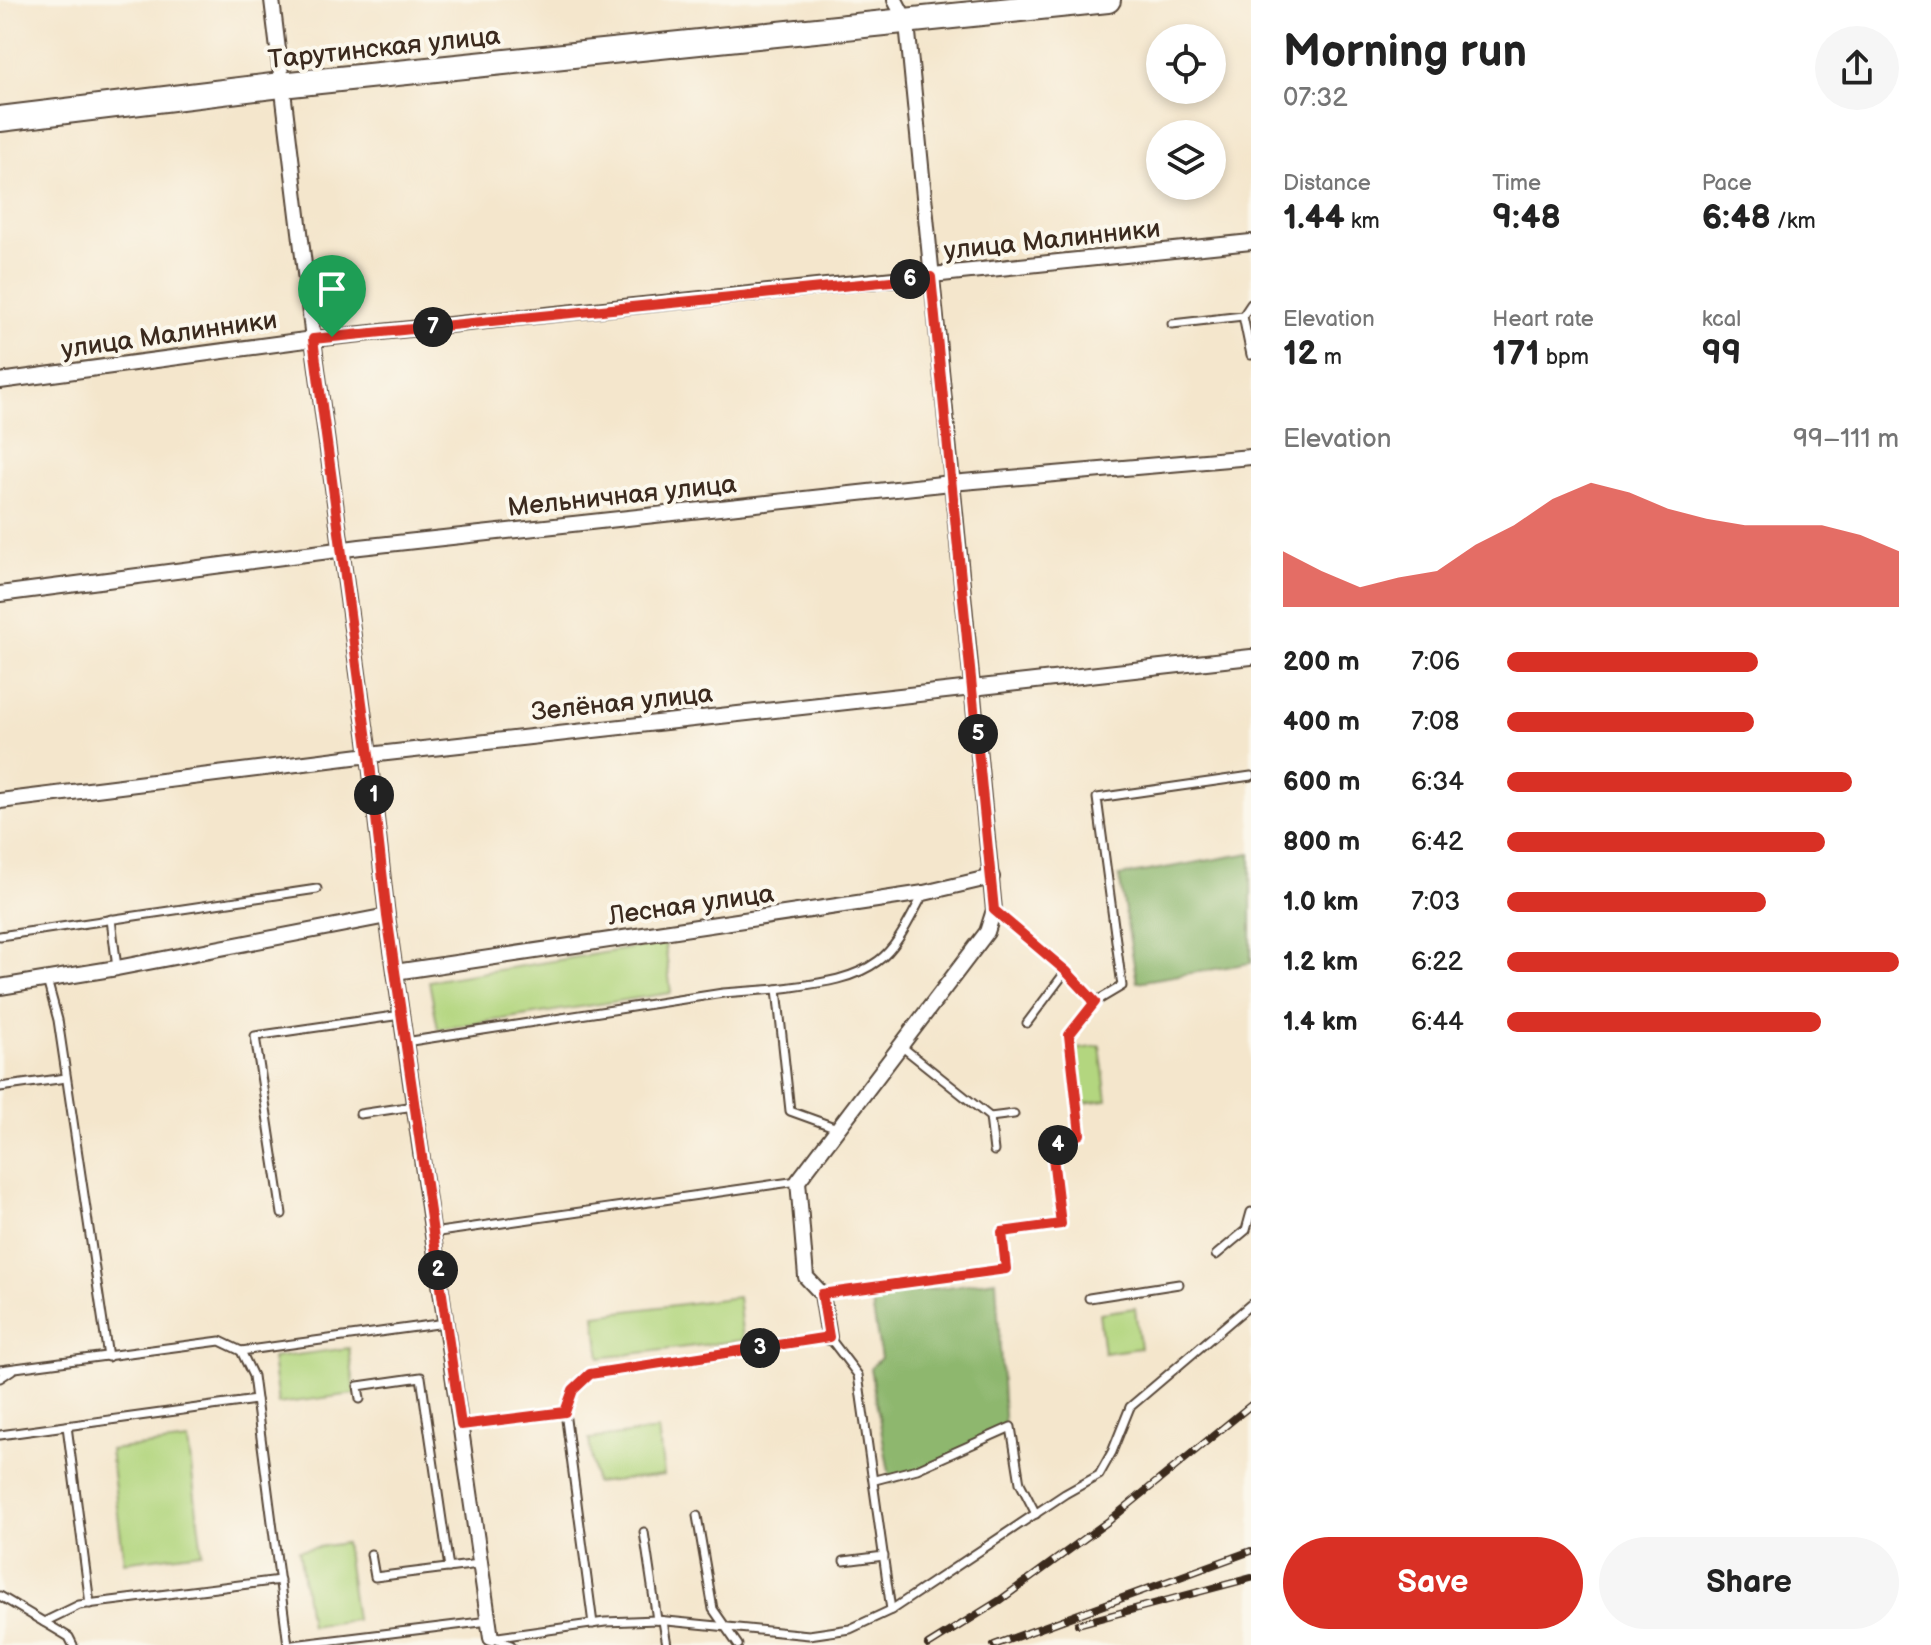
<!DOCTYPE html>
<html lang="en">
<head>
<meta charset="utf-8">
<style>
	:root { --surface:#fff; --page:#f6f6f6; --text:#222; --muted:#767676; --accent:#d93025 }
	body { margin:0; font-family:"Balsamiq Sans",sans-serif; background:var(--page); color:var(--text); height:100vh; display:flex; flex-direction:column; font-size:30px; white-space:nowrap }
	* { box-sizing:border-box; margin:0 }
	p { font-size:26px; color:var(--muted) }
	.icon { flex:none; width:44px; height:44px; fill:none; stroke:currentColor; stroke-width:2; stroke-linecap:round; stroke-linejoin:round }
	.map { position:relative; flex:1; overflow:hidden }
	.sheet { display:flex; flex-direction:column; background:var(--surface); width:680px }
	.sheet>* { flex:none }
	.controls { position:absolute; left:1146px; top:24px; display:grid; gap:16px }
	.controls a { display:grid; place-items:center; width:80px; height:80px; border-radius:50%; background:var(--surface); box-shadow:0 4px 12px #0003; font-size:40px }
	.pin { position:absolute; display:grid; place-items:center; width:68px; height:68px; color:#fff; margin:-82px -34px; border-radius:50% 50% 50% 0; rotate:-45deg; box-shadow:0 0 8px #0007 }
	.pin .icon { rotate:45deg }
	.km { position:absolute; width:40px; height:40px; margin:-20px; border-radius:50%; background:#222; color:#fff; font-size:22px; line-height:40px; text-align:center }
	.round { display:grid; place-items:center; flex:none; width:84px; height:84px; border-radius:42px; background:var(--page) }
	.summary { display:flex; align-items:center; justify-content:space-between; height:136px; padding:0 32px }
	h1 { font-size:44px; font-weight:600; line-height:60px }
	.figures { display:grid; grid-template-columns:repeat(3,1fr); gap:12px; height:136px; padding:8px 32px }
	.figures div { display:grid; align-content:center }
	.figures b { font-size:34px; font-weight:600 }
	.figures small { font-size:22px; font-weight:400 }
	.figures p { font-size:22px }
	.chart { height:224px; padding:16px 32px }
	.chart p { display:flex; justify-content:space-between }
	.chart svg { width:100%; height:144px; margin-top:8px; fill:var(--accent); opacity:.7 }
	.button { display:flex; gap:16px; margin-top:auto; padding:16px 32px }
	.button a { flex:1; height:92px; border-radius:48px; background:var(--accent); color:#fff; font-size:32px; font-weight:600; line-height:92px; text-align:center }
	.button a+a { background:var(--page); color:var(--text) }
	ul { padding:0 32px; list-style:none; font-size:26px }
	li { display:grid; grid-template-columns:128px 96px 1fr; align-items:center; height:60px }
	li i { height:20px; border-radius:10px; background:var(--accent) }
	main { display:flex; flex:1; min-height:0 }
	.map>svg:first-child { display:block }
	.green { fill:#b3d67f; stroke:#77804e; stroke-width:2 }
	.forest { fill:#8eb76e; stroke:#647046; stroke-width:2 }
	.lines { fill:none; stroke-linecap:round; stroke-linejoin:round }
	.lane-casing { stroke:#574638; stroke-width:11 }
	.street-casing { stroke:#574638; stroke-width:18 }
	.primary-casing { stroke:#574638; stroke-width:28 }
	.lane { stroke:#fff; stroke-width:7 }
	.street { stroke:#fff; stroke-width:14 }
	.primary { stroke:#fff; stroke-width:24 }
	.rail-casing { stroke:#3b2a1e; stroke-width:8 }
	.rail { stroke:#fbf7ec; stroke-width:5; stroke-dasharray:15; stroke-linecap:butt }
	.route-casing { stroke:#fff; stroke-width:16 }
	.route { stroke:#d93025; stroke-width:10 }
	.labels { text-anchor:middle; stroke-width:8; stroke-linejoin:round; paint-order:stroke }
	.street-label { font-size:26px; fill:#3b2a1e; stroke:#fbf7ec }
</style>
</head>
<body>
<main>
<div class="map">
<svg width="1251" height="1645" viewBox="0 0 1251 1645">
	<rect width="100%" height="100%" fill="#fbf7ec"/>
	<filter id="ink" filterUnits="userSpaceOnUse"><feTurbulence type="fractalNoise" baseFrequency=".0125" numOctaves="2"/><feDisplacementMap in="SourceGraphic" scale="16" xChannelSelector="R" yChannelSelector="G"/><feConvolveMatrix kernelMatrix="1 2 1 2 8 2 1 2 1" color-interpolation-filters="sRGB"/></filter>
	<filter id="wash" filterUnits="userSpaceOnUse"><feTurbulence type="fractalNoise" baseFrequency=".006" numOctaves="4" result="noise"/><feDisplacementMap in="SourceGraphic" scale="32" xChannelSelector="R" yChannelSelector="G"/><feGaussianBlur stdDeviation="1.8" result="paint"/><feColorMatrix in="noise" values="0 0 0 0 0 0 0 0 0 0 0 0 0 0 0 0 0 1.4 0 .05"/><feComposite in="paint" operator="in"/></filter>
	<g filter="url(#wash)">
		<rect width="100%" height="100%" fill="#f4e6cc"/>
		<g class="green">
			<path d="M665 943 671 993 438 1029 429 981Z"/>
			<path d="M1100 1046 1107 1100 1077 1104 1070 1050Z"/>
			<path d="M738 1297 743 1340 600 1358 595 1315Z"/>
			<path d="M1135 1308 1140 1348 1104 1353 1099 1313Z"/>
			<path d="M349 1348 355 1394 278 1404 272 1358Z"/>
			<path d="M658 1430 664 1475 595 1483 589 1439Z"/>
			<path d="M188 1441 202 1552 124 1562 110 1450Z"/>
			<path d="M345 1543 356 1620 310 1626 299 1550Z"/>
		</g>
		<g class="forest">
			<path d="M1251 853V963L1137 982 1119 876Z"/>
			<path d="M996 1280 1005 1433 891 1483 870 1368 881 1358 871 1298Z"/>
		</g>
	</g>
	<g filter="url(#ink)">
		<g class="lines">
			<defs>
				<g id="lane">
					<path d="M1251 304 1243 316 1251 355"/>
					<path d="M1172 324 1243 316"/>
					<path d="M111 919 117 968"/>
					<path d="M0 936 317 889"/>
					<path d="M47 980 58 1020 108 1357"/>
					<path d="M1095 1002 1122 986 1097 798 1251 776"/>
					<path d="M1027 1023 1066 971"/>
					<path d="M405 1042 723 993 777 989"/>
					<path d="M901 1046 990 1117 994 1151"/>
					<path d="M0 1087 66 1078"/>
					<path d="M360 1114 414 1106"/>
					<path d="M990 1117 1014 1114"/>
					<path d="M837 1128 790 1111 777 989C810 984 850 982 878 961 898 947 911 916 923 895"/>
					<path d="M282 1214 255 1036 401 1015"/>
					<path d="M432 1233 798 1181"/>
					<path d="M1216 1255 1246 1230 1251 1212"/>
					<path d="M822 1294 1006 1269 1002 1232 1061 1224 1052 1149 1080 1134 1069 1035 1095 1002 1066 971 994 910"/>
					<path d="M1089 1298 1179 1284"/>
					<path d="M241 1351 445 1323"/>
					<path d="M0 1370 220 1341 241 1351 253 1376 288 1645"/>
					<path d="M0 1378 12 1370"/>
					<path d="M360 1399 358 1386 421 1377 449 1568"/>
					<path d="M461 1425 565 1412"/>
					<path d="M67 1426 90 1604"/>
					<path d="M0 1435 256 1400"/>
					<path d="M875 1480 917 1469 1011 1427 1020 1483 1036 1514"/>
					<path d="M697 1516 713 1609 738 1645"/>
					<path d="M644 1532 657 1620"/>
					<path d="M371 1554 375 1577 479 1564"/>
					<path d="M844 1561 884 1556"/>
					<path d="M0 1596 69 1637 73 1645"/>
					<path d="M663 1621 667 1645"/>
					<path d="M44 1622 79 1605 280 1580"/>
					<path d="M593 1624 565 1412 573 1390 590 1374 829 1337 858 1375 891 1610"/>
					<path d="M491 1638 605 1622 657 1620 809 1635 850 1629 891 1610 1065 1494 1099 1475 1112 1452 1130 1407 1251 1304"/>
					<path d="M494 1639 511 1645"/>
					<path d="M293 1645 489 1621"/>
				</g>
				<g id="street">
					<path d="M272 0 313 339 369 755 387 916 491 1638"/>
					<path d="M0 381 313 339 1251 242"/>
					<path d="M0 594 360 547 951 483 1251 457"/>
					<path d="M0 801 369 755 1251 657"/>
					<path d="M395 972 924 893 992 877"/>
					<path d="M0 987 117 968 387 916"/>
					<path d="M829 1337 822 1294 806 1277 798 1181 987 932 994 910 907 23 895 0"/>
				</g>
				<path id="primary" d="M0 119 281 85 1108 0"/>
			</defs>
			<use href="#lane" class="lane-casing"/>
			<use href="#street" class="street-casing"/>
			<use href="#primary" class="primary-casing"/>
			<use href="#lane" class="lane"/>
			<use href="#street" class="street"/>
			<use href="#primary" class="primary"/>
			<defs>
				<g id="rail">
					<path d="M1078 1624 1251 1578"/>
					<path d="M928 1645 999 1601 1110 1520 1251 1405"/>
					<path d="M994 1645 1251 1551"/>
				</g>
			</defs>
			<use href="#rail" class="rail-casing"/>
			<use href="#rail" class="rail"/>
		</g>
	</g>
	<g class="lines" filter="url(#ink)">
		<defs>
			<path id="route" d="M931 277 994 910 1066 971 1095 1002 1069 1035 1080 1134 1052 1149 1061 1224 1002 1232 1006 1269 822 1294 829 1337 590 1374 573 1390 565 1412 461 1425 387 916 369 755 313 339Z"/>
		</defs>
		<use href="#route" class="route-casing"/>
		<use href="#route" class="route"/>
	</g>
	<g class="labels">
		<g class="street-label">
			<text transform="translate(384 47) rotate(-6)" y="9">Тарутинская улица</text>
			<text transform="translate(1052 239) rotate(-6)" y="9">улица Малинники</text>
			<text transform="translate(169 334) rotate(-8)" y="9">улица Малинники</text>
			<text transform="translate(622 495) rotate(-6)" y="9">Мельничная улица</text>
			<text transform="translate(622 702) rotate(-6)" y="9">Зелёная улица</text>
			<text transform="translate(691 904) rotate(-8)" y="9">Лесная улица</text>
		</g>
	</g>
</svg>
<div class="controls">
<a><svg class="icon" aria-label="locate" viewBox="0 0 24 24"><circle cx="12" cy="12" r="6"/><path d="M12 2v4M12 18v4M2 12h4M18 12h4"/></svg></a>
<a><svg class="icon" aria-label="layers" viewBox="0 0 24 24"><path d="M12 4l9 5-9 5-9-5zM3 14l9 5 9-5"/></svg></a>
</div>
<div class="pin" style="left:332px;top:337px;background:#1e9e55"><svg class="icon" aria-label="arrive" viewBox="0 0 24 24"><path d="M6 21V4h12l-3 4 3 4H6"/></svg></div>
<b class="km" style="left:374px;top:795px">1</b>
<b class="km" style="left:438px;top:1270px">2</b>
<b class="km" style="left:760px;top:1348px">3</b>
<b class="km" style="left:1058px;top:1145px">4</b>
<b class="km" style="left:978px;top:734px">5</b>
<b class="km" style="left:910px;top:279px">6</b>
<b class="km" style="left:433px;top:327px">7</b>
</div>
<section class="sheet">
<div class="summary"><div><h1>Morning run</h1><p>07:32</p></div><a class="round"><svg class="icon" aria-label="share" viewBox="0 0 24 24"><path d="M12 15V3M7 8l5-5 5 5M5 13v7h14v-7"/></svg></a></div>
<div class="figures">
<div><p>Distance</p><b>1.44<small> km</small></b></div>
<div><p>Time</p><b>9:48</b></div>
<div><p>Pace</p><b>6:48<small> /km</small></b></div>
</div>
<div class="figures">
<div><p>Elevation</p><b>12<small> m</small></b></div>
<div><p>Heart rate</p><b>171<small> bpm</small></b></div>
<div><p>kcal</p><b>99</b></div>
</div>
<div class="chart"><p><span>Elevation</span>99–111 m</p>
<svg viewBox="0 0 160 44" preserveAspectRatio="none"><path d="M0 44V27L10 33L20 38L30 35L40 33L50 25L60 19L70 11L80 6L90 9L100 14L110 17L120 19L130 19L140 19L150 22L160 27V44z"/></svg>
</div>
<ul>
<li><b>200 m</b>7:06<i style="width:64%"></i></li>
<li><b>400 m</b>7:08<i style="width:63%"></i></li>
<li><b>600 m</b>6:34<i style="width:88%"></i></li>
<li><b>800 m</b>6:42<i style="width:81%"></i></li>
<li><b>1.0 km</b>7:03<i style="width:66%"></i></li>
<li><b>1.2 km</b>6:22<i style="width:100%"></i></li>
<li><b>1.4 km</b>6:44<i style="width:80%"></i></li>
</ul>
<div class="button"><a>Save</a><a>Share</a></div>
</section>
</main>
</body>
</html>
